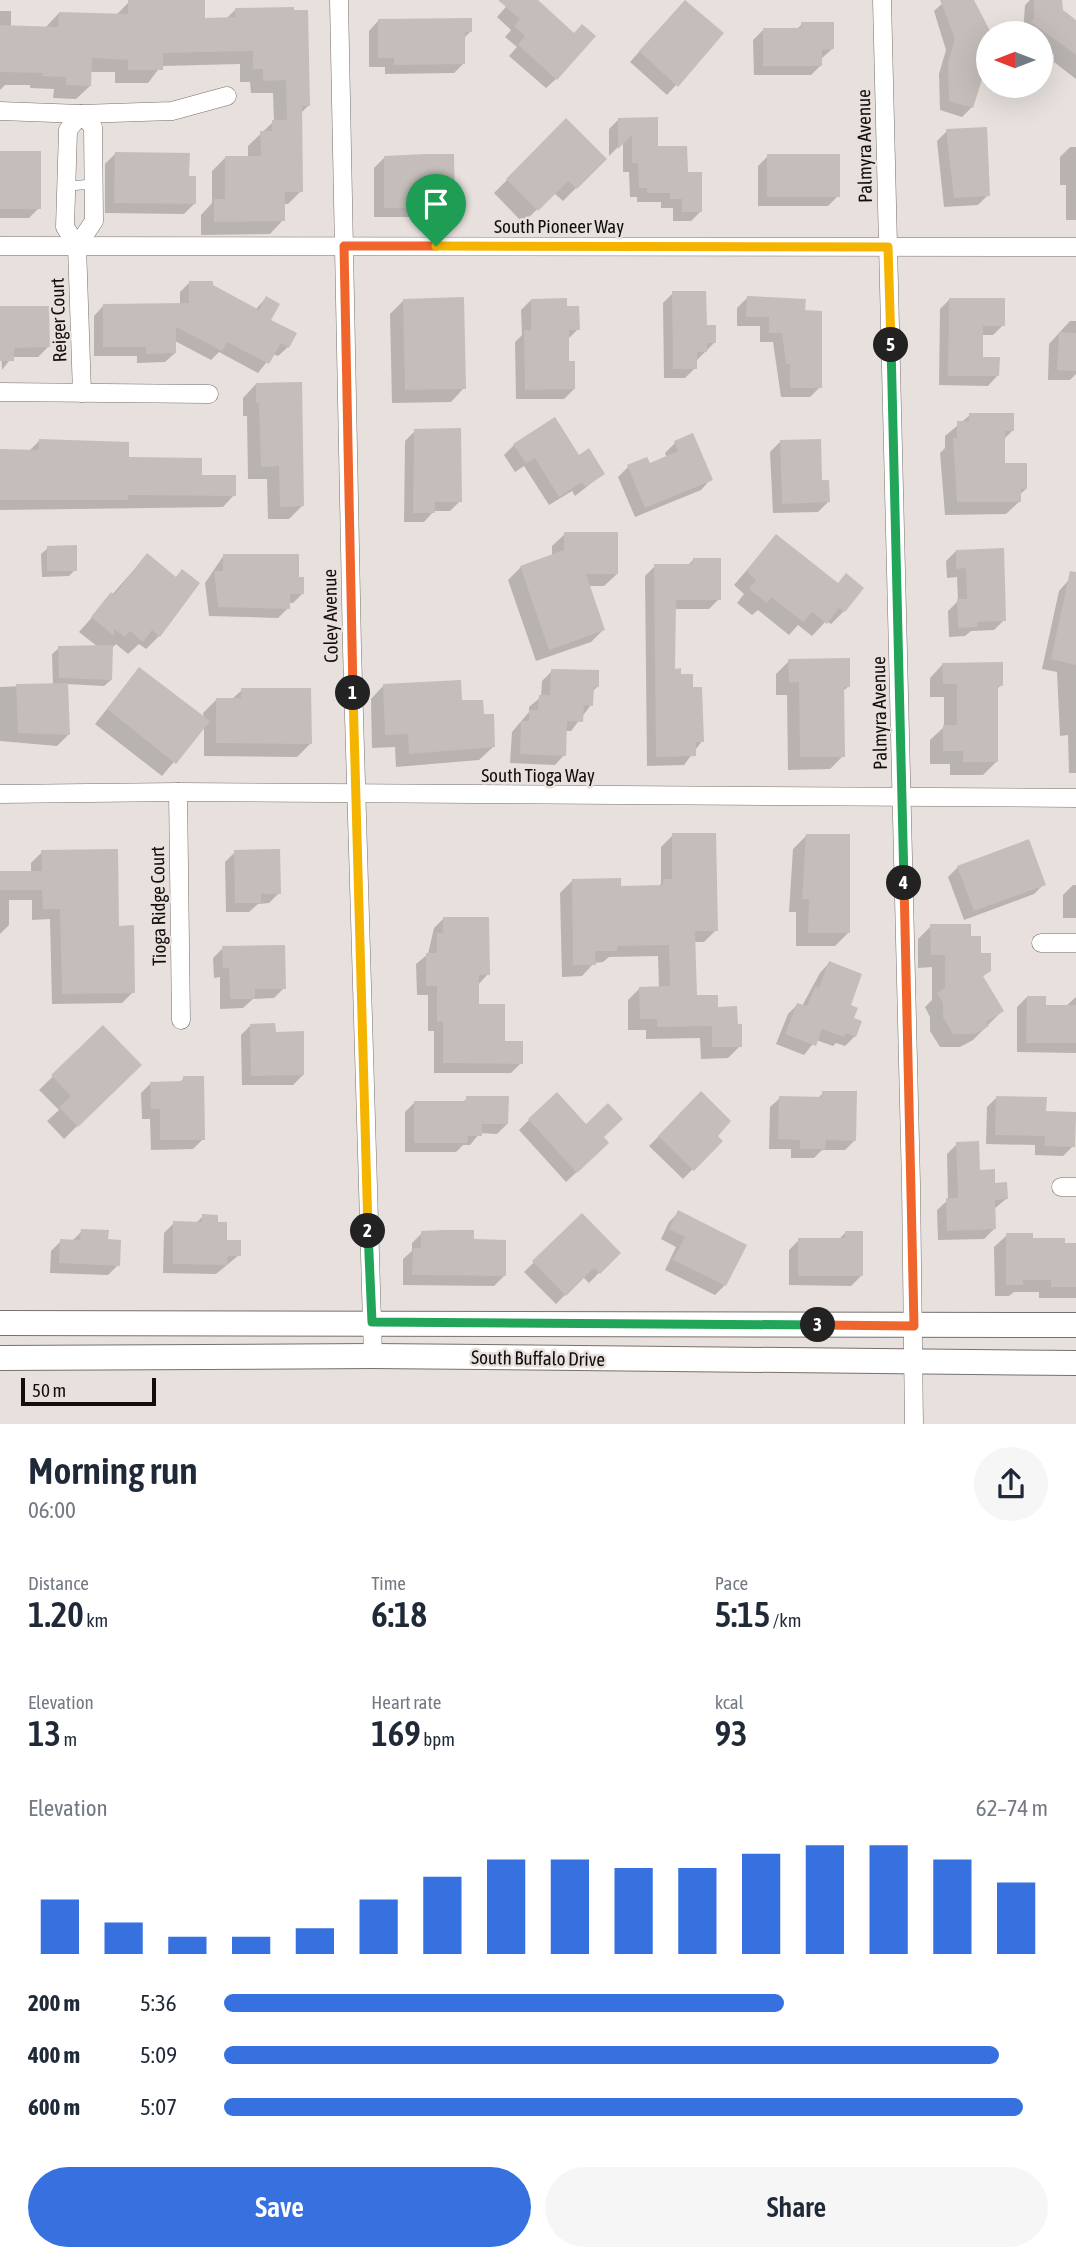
<!DOCTYPE html>
<html lang="en">
<head>
<meta charset="utf-8">
<style>
	:root { --surface:#fff; --page:#f6f6f7; --text:#1f2937; --muted:#747a83; --accent:#3771df }
	body { margin:0; font-family:"Asap Condensed",sans-serif; background:var(--page); color:var(--text); height:100vh; display:flex; flex-direction:column; font-size:26px; white-space:nowrap }
	* { box-sizing:border-box; margin:0 }
	p { font-size:23px; color:var(--muted) }
	.icon { flex:none; width:38px; height:38px; fill:none; stroke:currentColor; stroke-width:2; stroke-linecap:round; stroke-linejoin:round }
	.map { position:relative; height:1424px; overflow:hidden }
	.drawer { display:flex; flex-direction:column; background:var(--surface); flex:1 }
	.drawer>* { flex:none }
	.needle { width:46px; rotate:270deg }
	.buttons { position:absolute; left:976px; top:21px; display:grid; gap:14px }
	.buttons a { display:grid; place-items:center; width:77px; height:77px; border-radius:50%; background:var(--surface); box-shadow:0 7px 28px #0002; font-size:35px }
	.scale { position:absolute; left:21px; bottom:18px; width:135px; box-sizing:border-box; padding-left:7px; border:4px solid #110e0d; border-top:0; font-size:19px; line-height:24px; white-space:nowrap; color:#110e0d; -webkit-text-stroke:5px #e7e0dc; paint-order:stroke }
	.pin { position:absolute; display:grid; place-items:center; width:60px; height:60px; color:#fff; margin:-72px -30px; border-radius:50% 50% 50% 0; rotate:-45deg; box-shadow:0 0 7px #0007 }
	.pin .icon { rotate:45deg }
	.km { position:absolute; width:35px; height:35px; margin:-18px; border-radius:50%; background:#222; color:#fff; font-size:19px; line-height:35px; text-align:center }
	.round { display:grid; place-items:center; flex:none; width:74px; height:74px; border-radius:37px; background:var(--page) }
	.summary { display:flex; align-items:center; justify-content:space-between; height:119px; padding:0 28px }
	h1 { font-size:38px; font-weight:600; line-height:52px }
	.stats { display:grid; grid-template-columns:repeat(3,1fr); gap:10px; height:119px; padding:7px 28px }
	.stats div { display:grid; align-content:center }
	.stats b { font-size:35px; font-weight:600 }
	.stats small { font-size:19px; font-weight:400 }
	.stats p { font-size:19px }
	.chart { height:196px; padding:14px 28px }
	.chart p { display:flex; justify-content:space-between }
	.chart svg { width:100%; height:126px; margin-top:7px; stroke:var(--accent); stroke-width:6 }
	.primary-button { display:flex; gap:14px; margin-top:auto; padding:14px 28px }
	.primary-button a { flex:1; height:80px; border-radius:42px; background:var(--accent); color:#fff; font-size:28px; font-weight:600; line-height:80px; text-align:center }
	.primary-button a+a { background:var(--page); color:var(--text) }
	ul { padding:0 28px; list-style:none; font-size:23px }
	li { display:grid; grid-template-columns:112px 84px 1fr; align-items:center; height:52px }
	li i { height:18px; border-radius:9px; background:var(--accent) }
	.map>svg:first-child { display:block }
	.shadow { fill:#0003 }
	.building { fill:#c4bdb9 }
	.lines { fill:none; stroke-linecap:round; stroke-linejoin:round }
	.lane-casing { stroke:#77716d; stroke-width:10 }
	.street-casing { stroke:#77716d; stroke-width:19 }
	.secondary-casing { stroke:#77716d; stroke-width:26 }
	.lane { stroke:#fff; stroke-width:9 }
	.street { stroke:#fff; stroke-width:18 }
	.secondary { stroke:#fff; stroke-width:24 }
	.split-1-casing { stroke:#fff; stroke-width:14 }
	.split-2-casing { stroke:#fff; stroke-width:14 }
	.split-3-casing { stroke:#fff; stroke-width:14 }
	.split-4-casing { stroke:#fff; stroke-width:14 }
	.split-5-casing { stroke:#fff; stroke-width:14 }
	.split-6-casing { stroke:#fff; stroke-width:14 }
	.split-1 { stroke:#f0652b; stroke-width:9 }
	.split-2 { stroke:#f5b400; stroke-width:9 }
	.split-3 { stroke:#22a559; stroke-width:9 }
	.split-4 { stroke:#f0652b; stroke-width:9 }
	.split-5 { stroke:#22a559; stroke-width:9 }
	.split-6 { stroke:#f5b400; stroke-width:9 }
	.labels { text-anchor:middle; stroke-width:5; stroke-linejoin:round; paint-order:stroke }
	.street-label { font-size:19px; fill:#110e0d; stroke:#e7e0dc }
</style>
</head>
<body>
<div class="map">
<svg width="1076" height="1425" viewBox="0 0 1076 1425">
	<rect width="100%" height="100%" fill="#e7e0dc"/>
	<g class="shadow">
		<path d="M156 0H203V19H226L235 10 308 106 300 114 301 191 288 204H283V220L270 234 201 235V215L212 203V171L225 158H248V146L274 121 273 93H251L250 82H240V64L161 66 148 83H115V72H90V86L76 99 53 98 54 89 30 88V85H5L0 90V11H11V27H46L59 13 116 15 129 2Z"/>
		<path d="M512 0H535L556 79 546 88 509 56 517 47 505 37 511 30 497 17Z"/>
		<path d="M946 0H972L985 30H998V33H989V62H985L972 107 962 117 940 110 939 74 946 50 934 11Z"/>
		<path d="M1030 0H1061V11L1076 22V79L1054 62V55L1041 46V33H1023L1025 5Z"/>
		<path d="M676 11V85L667 95 630 62Z"/>
		<path d="M378 21 470 32 463 39 464 63 454 73 385 74V67H369V31Z"/>
		<path d="M802 24 832 49 821 59V65L811 75H754L753 40 763 30H796Z"/>
		<path d="M619 119 686 174 701 211 691 221H673V208H661V202H637V197H630L629 172H623V142L609 156V129Z"/>
		<path d="M566 121 605 159 563 201 554 193 523 223 494 193Z"/>
		<path d="M947 131 988 195 978 205 944 207 937 141Z"/>
		<path d="M1070 147H1076V220H1066V185H1060V157Z"/>
		<path d="M0 153 39 208 29 218H0Z"/>
		<path d="M115 154 188 177 194 204 184 214 105 213V164Z"/>
		<path d="M768 156 838 196 828 206H758V166Z"/>
		<path d="M384 158 453 207 443 217H374V168Z"/>
		<path d="M190 282 211 286 255 310 266 298 269 321 288 347 278 356 273 354 258 373 219 352 211 360 175 341V353L165 362 137 363V356H94V316L103 306 180 305V292Z"/>
		<path d="M673 293 715 342 695 362V368L685 378H664L663 303Z"/>
		<path d="M747 298 804 312 820 387 810 397H781L773 342H760V326H737V308Z"/>
		<path d="M950 299 1003 325 993 335H982L981 359 997 376 988 386 939 385 940 309Z"/>
		<path d="M404 300 464 388 451 402 392 403 390 314Z"/>
		<path d="M531 300 566 308 578 329 567 340V363L574 389 564 399H516L515 342 522 335 521 310Z"/>
		<path d="M0 308 48 347 38 357H12L2 370Z"/>
		<path d="M1070 321H1076V374L1070 380H1048L1049 344Z"/>
		<path d="M256 384 303 505 289 519H268L267 479H248L247 416H243V398Z"/>
		<path d="M970 415 1013 430 1004 439V465L1026 489 1019 495 1020 501 1006 514 945 515 940 453 945 448V436Z"/>
		<path d="M415 431 460 501 450 511H434L424 522H404L405 441Z"/>
		<path d="M39 441 200 476 234 495 223 507 0 510V451H29Z"/>
		<path d="M780 442 821 482 828 502 818 512 773 513 770 452Z"/>
		<path d="M675 443 710 480 701 490 635 517 618 477 628 467 648 465 667 458 665 453Z"/>
		<path d="M514 445 578 457 603 474 575 496 572 491 549 505 524 466 515 472 504 455Z"/>
		<path d="M565 534 617 574 604 586H588L603 630 591 642 536 661 508 580 521 567 552 556V546Z"/>
		<path d="M776 536 844 611 831 624 826 621 812 636 798 625 789 635 758 610 752 615 737 603 744 594 734 585Z"/>
		<path d="M48 548 75 570 69 576 42 577 41 554Z"/>
		<path d="M956 551 1004 620 994 630 971 631 965 636 949 637 948 611 958 601 957 577 947 578 946 561Z"/>
		<path d="M147 555 159 636 146 649 139 644 128 654 116 644 112 648 111 680 104 686 66 684 68 735 57 746 0 741V687L53 685 52 654 59 648 98 647 79 632Z"/>
		<path d="M224 555 297 579 303 593 293 603H288V608L278 618 209 616 205 583Z"/>
		<path d="M693 560 719 599 709 609H674L673 670 702 741 684 765 647 766 645 576 655 566H687Z"/>
		<path d="M1068 581 1076 582V773H1069L1068 735 1060 736 1057 672 1042 669 1059 591Z"/>
		<path d="M789 661 849 686 842 692 843 756 830 769 788 770 787 695H776V674Z"/>
		<path d="M943 664 1001 685 996 690 997 761 983 775H950V764H930V740L944 727V697H930V678Z"/>
		<path d="M139 669 204 718 203 713 217 699H232L242 690 310 744 297 757 204 756V726L162 776 95 724Z"/>
		<path d="M552 671 597 687 592 692 591 705 571 731H565L564 755 555 765 510 763 512 732 529 712V707L541 697 542 681Z"/>
		<path d="M384 685 460 702 482 716 493 747 479 760 396 767 395 747 372 748 371 699Z"/>
		<path d="M673 835 716 930 704 942H694L695 997 716 1009 740 1046 728 1058 701 1059 700 1038 646 1039V1030H628V1000L640 988H659L658 956 609 957 603 962 594 963 582 976 562 977 560 893 572 881 619 888 658 887 661 884V847Z"/>
		<path d="M806 836 848 933 835 946H796V912H789L793 849Z"/>
		<path d="M42 852 117 928 133 992 122 1003 52 1004 50 919 32 920V900H9V925L0 934V872L31 873V863Z"/>
		<path d="M235 852 279 893 269 903 258 904 249 912H226L225 862Z"/>
		<path d="M958 867 1044 884 1034 894 964 920 948 877Z"/>
		<path d="M1073 885H1076V918H1063V895Z"/>
		<path d="M444 918 488 974 478 985V1005L521 1063 511 1073H434V1031H428V995H417L416 964 428 954 434 928Z"/>
		<path d="M931 926 979 955 989 971 982 977 1002 1011 973 1040 960 1047H940L930 1031V1017L925 1007 932 1000V967L918 968V939Z"/>
		<path d="M223 948 284 988 274 998 253 999 243 1008 220 1009V977L214 978 213 958Z"/>
		<path d="M829 963 849 1006 855 1036 845 1046 836 1043 833 1046 816 1040 804 1055 776 1044 788 1014 797 1005 802 1006 820 973Z"/>
		<path d="M1027 997 1044 1006H1066L1076 997V1053L1017 1052V1007Z"/>
		<path d="M251 1025 274 1033 303 1075 293 1085H242L241 1035Z"/>
		<path d="M103 1027 139 1065 64 1139 47 1121 59 1110 39 1090Z"/>
		<path d="M184 1078 203 1139 193 1149 151 1150 150 1119H142L141 1093 151 1083H179Z"/>
		<path d="M823 1093 855 1140 845 1150H822L814 1158H791V1149H769L770 1107 780 1098H818Z"/>
		<path d="M701 1094 715 1136 720 1141 683 1179 649 1146Z"/>
		<path d="M997 1097 1045 1113H1076L1073 1146 1063 1156 1035 1155V1145L986 1144 987 1107Z"/>
		<path d="M467 1098 507 1124 497 1134 480 1133 470 1145H463L456 1152H405V1112L415 1102 462 1103Z"/>
		<path d="M529 1120 586 1126 602 1137 597 1153 566 1182 519 1130Z"/>
		<path d="M957 1144 978 1172 1006 1199 994 1209V1229L984 1239 938 1240 937 1210 948 1200 947 1154Z"/>
		<path d="M679 1212 725 1285 715 1295 665 1270 676 1247 661 1239 669 1222Z"/>
		<path d="M582 1215 619 1252 589 1283 583 1277 556 1304 524 1272Z"/>
		<path d="M203 1216 239 1255 216 1274 163 1273 164 1233 174 1223H196Z"/>
		<path d="M82 1231 106 1241 118 1265 108 1275 50 1273 51 1251 61 1241 71 1242Z"/>
		<path d="M422 1233 472 1241 504 1276 494 1286 403 1285V1259L412 1251V1243Z"/>
		<path d="M845 1233 861 1276 851 1286 789 1285V1250L799 1240H838Z"/>
		<path d="M1007 1235 1076 1245V1298H1039V1292H1014L1009 1296H995L994 1247Z"/>
	</g>
	<g class="building">
		<path d="M128 0H205V18L235 17V8L294 7V10H308L310 106H302L303 192H285V221L214 222V199H225V156H261L260 131H272V120H287L286 80 263 81V69H253V51L163 53V70H128V60L92 58 91 86 66 85V77L42 76 43 73 0 72V25L58 27 59 12 128 14Z"/>
		<path d="M498 0H538L574 33 582 24 596 36 557 80 518 45 525 36 514 26 520 19Z"/>
		<path d="M685 0 724 33 678 87 639 51Z"/>
		<path d="M940 0H974L989 29V57L973 108 949 101 948 62 955 39Z"/>
		<path d="M1034 0H1062L1063 10 1076 20V55L1031 22 1034 18Z"/>
		<path d="M472 18V32H465V64L394 65V58H378V19Z"/>
		<path d="M801 22H834V49L822 50V66H763V28H802Z"/>
		<path d="M658 117V146H687L688 172H702V212H682V199H670V193H647V188H639L638 163H632V135L618 149V118Z"/>
		<path d="M566 118 607 159 577 189 568 181 538 211 506 179Z"/>
		<path d="M987 127 990 196 954 198 946 129Z"/>
		<rect x="0" y="151" width="41" height="58"/>
		<path d="M115 152 190 153 189 176H196V204L114 203Z"/>
		<path d="M426 154H454L455 207 384 208V156Z"/>
		<rect x="767" y="154" width="73" height="43"/>
		<path d="M189 281H213V285L259 310 266 296 280 304 271 320 297 333 289 348 281 343 269 364 227 342 222 351 176 327V353L146 354V347H103V304L189 303Z"/>
		<path d="M672 291H706L707 325H716V343H707V352H697V369H673Z"/>
		<path d="M747 296 806 299 805 310 822 311V388H790V364H786L782 333H769V317H746Z"/>
		<path d="M464 297 466 389 405 390 403 299Z"/>
		<path d="M567 298V306H579L580 330H569V361H575V389L525 390 524 330H531V299Z"/>
		<path d="M949 298H1005V326H983V357H1000L999 376H948Z"/>
		<path d="M0 306H49L50 347 14 348V361H0Z"/>
		<path d="M1059 332 1076 333V371L1057 370Z"/>
		<path d="M302 382 304 506 280 507 279 466 261 467 259 403H256V383Z"/>
		<path d="M969 413H1014V431H1005V463H1027V489H1021V502H957L953 438H957V421H969Z"/>
		<path d="M555 417 579 455 589 448 605 474 585 487 582 482 559 497 535 458 526 463 513 444Z"/>
		<path d="M461 428 462 502H435V513H413L414 429Z"/>
		<path d="M693 433 713 480 645 508 627 465 647 457 650 463 678 451 674 441Z"/>
		<path d="M39 439 129 442V457L202 458V475H236V496L128 495V500H0V449L39 450Z"/>
		<path d="M821 439 822 480H829L830 502 782 504 780 440Z"/>
		<path d="M564 532H618V574H586L605 630 549 650 520 566 564 550Z"/>
		<path d="M776 534 838 583 846 573 864 588 845 612 839 608 827 624 812 612 803 622 771 597 767 603 749 589 756 580 746 571Z"/>
		<path d="M77 545V571H47V546Z"/>
		<path d="M1004 548 1006 621 977 622V627L958 628 957 599H967L966 568 956 569V550Z"/>
		<path d="M147 553 176 577 182 569 200 583 160 637 152 630 143 642 130 631 125 637 114 629V636L91 617 111 592 114 595Z"/>
		<path d="M223 554H299V577H304V594H290V609L218 607 214 571H223Z"/>
		<path d="M693 558H721V600H676L675 669 681 668V674H693V687H702L704 742H696V756L656 757 654 564H692Z"/>
		<path d="M1070 571 1076 572V665L1051 659Z"/>
		<path d="M113 645 112 680 59 678 58 646Z"/>
		<path d="M850 658V687H844L845 757H800L799 682H789L788 659Z"/>
		<path d="M1003 662V686H998V762H963V751H943V725H957V684H943L942 663Z"/>
		<path d="M139 667 210 721 176 764 107 709Z"/>
		<path d="M551 669 599 670V687H594L593 706 584 705 583 722 567 721 566 756 520 754 521 721H529V710H538L539 695H550Z"/>
		<path d="M461 680 462 700H483L484 714H494L495 747 409 754 408 734 385 735 383 684Z"/>
		<path d="M68 683 70 735 18 733 16 684Z"/>
		<path d="M241 688H311L312 744 216 743V698H241Z"/>
		<path d="M672 833H716L718 931H695L697 995H718V1007L737 1006 738 1024H742V1047H712V1026L657 1027V1019H640L639 987 670 986 669 945 617 946V951H595L596 965H573L572 879 621 878V886L663 885V879H672Z"/>
		<path d="M806 834H850V933H808L809 899H802Z"/>
		<path d="M1029 839 1046 885 974 911 957 866Z"/>
		<path d="M118 849 119 926 134 925 135 993 62 994 60 909H43L42 890H0V871H42L41 850Z"/>
		<path d="M280 849 281 894H261V903H235L234 850Z"/>
		<path d="M443 917H489L490 975H479V1004H505V1041H523V1064L443 1063V1022H437V986H426V953H437V933H443Z"/>
		<path d="M930 924H971V936H981V953H991V971L983 976 1004 1011 986 1022 989 1026 975 1034H953L943 1017V1003L937 993 945 988V955H931Z"/>
		<path d="M285 945 286 989H255V999H230L229 968H223L222 946Z"/>
		<path d="M829 961 862 974 851 1005 858 1008 854 1018 862 1021 856 1037 846 1033 844 1037 822 1029 816 1046 785 1034 797 1003 807 1006 815 987 819 988Z"/>
		<path d="M1027 996H1046V1005H1076V1043H1026Z"/>
		<path d="M275 1023 276 1032 304 1031V1075L251 1076 250 1024Z"/>
		<path d="M103 1025 142 1065 78 1127 59 1107 71 1096 51 1075Z"/>
		<path d="M183 1076H204L205 1140H160V1109H151L150 1082 183 1081Z"/>
		<path d="M701 1091 731 1121 718 1136 723 1141 694 1171 658 1136Z"/>
		<path d="M822 1091H857L856 1141 826 1140 825 1149H800V1140L778 1139 779 1096 822 1097Z"/>
		<path d="M557 1092 586 1124 608 1103 623 1119 604 1137 609 1143 577 1173 528 1119Z"/>
		<path d="M466 1096H509L508 1124H482V1136H468L467 1143H414V1101H466Z"/>
		<path d="M996 1096 1047 1097 1046 1111 1076 1112 1075 1147 1044 1146 1045 1136 995 1135Z"/>
		<path d="M979 1141 980 1170 995 1169V1183L1007 1182 1008 1199 995 1200 996 1229 947 1231 946 1198H958L956 1142Z"/>
		<path d="M678 1210 747 1245 726 1286 673 1260 685 1237 669 1229Z"/>
		<path d="M582 1213 621 1253 600 1274 594 1268 566 1296 532 1261Z"/>
		<path d="M202 1214 218 1215V1222H227V1240H241V1256H228L227 1265 173 1264V1221L202 1222Z"/>
		<path d="M81 1229 109 1230 108 1239 121 1240 120 1266 59 1263 60 1239 80 1240Z"/>
		<path d="M443 1230H474V1239L506 1240V1276L412 1275 413 1248H421V1231Z"/>
		<path d="M845 1231H863V1276H798V1238H845Z"/>
		<path d="M1006 1233H1033V1238H1065V1243H1076V1287H1051V1280H1023V1285H1006Z"/>
	</g>
	<g class="lines">
		<defs>
			<path id="lane" d="M68 186 94 184"/>
			<g id="street">
				<path d="M339 0 352 648 373 1356"/>
				<path d="M882 0 911 1184 914 1425"/>
				<path d="M0 111 81 114 172 111 227 96"/>
				<path d="M0 246 1076 247"/>
				<path d="M77 246 94 221 93 127 81 114 68 130 65 227 77 246 82 393"/>
				<path d="M0 392 209 394"/>
				<path d="M178 792 181 1020"/>
				<path d="M0 794 178 792 1076 798"/>
				<path d="M1041 943H1076"/>
				<path d="M1061 1187H1076"/>
			</g>
			<g id="secondary">
				<path d="M0 1323 1076 1325"/>
				<path d="M0 1358 373 1356 1076 1363"/>
			</g>
		</defs>
		<use href="#lane" class="lane-casing"/>
		<use href="#street" class="street-casing"/>
		<use href="#secondary" class="secondary-casing"/>
		<use href="#lane" class="lane"/>
		<use href="#street" class="street"/>
		<use href="#secondary" class="secondary"/>
	</g>
	<g class="lines">
		<defs>
			<path id="split-1" d="M353 693 344 246H436"/>
			<path id="split-2" d="M353 693 368 1231"/>
			<path id="split-3" d="M368 1231 372 1322 818 1325"/>
			<path id="split-4" d="M818 1325 914 1326 904 883"/>
			<path id="split-5" d="M891 345 904 883"/>
			<path id="split-6" d="M436 246 888 247 891 345"/>
		</defs>
		<use href="#split-1" class="split-1-casing"/>
		<use href="#split-2" class="split-2-casing"/>
		<use href="#split-3" class="split-3-casing"/>
		<use href="#split-4" class="split-4-casing"/>
		<use href="#split-5" class="split-5-casing"/>
		<use href="#split-6" class="split-6-casing"/>
		<use href="#split-1" class="split-1"/>
		<use href="#split-2" class="split-2"/>
		<use href="#split-3" class="split-3"/>
		<use href="#split-4" class="split-4"/>
		<use href="#split-5" class="split-5"/>
		<use href="#split-6" class="split-6"/>
	</g>
	<g class="labels">
		<g class="street-label">
			<text transform="translate(864 146) rotate(-91)" y="7">Palmyra Avenue</text>
			<text x="559" y="233">South Pioneer Way</text>
			<text transform="translate(58 320) rotate(-92)" y="7">Reiger Court</text>
			<text transform="translate(330 616) rotate(-91)" y="7">Coley Avenue</text>
			<text transform="translate(879 713) rotate(-91)" y="7">Palmyra Avenue</text>
			<text x="538" y="782">South Tioga Way</text>
			<text transform="translate(158 906) rotate(-91)" y="7">Tioga Ridge Court</text>
			<text transform="translate(538 1358) rotate(1)" y="7">South Buffalo Drive</text>
		</g>
	</g>
</svg>
<div class="buttons">
<a><svg class="needle" viewBox="-14 -14 28 28"><path d="M0-13l5 13h-10z" fill="#e53935"/><path d="M0 13l5-13h-10z" fill="#747a83"/></svg></a>
</div>
<div class="scale">50 m</div>
<div class="pin" style="left:436px;top:246px;background:#1e9e55"><svg class="icon" aria-label="arrive" viewBox="0 0 24 24"><path d="M6 21V4h12l-3 4 3 4H6"/></svg></div>
<b class="km" style="left:353px;top:693px">1</b>
<b class="km" style="left:368px;top:1231px">2</b>
<b class="km" style="left:818px;top:1325px">3</b>
<b class="km" style="left:904px;top:883px">4</b>
<b class="km" style="left:891px;top:345px">5</b>
</div>
<section class="drawer">
<div class="summary"><div><h1>Morning run</h1><p>06:00</p></div><a class="round"><svg class="icon" aria-label="share" viewBox="0 0 24 24"><path d="M12 15V3M7 8l5-5 5 5M5 13v7h14v-7"/></svg></a></div>
<div class="stats">
<div><p>Distance</p><b>1.20<small> km</small></b></div>
<div><p>Time</p><b>6:18</b></div>
<div><p>Pace</p><b>5:15<small> /km</small></b></div>
</div>
<div class="stats">
<div><p>Elevation</p><b>13<small> m</small></b></div>
<div><p>Heart rate</p><b>169<small> bpm</small></b></div>
<div><p>kcal</p><b>93</b></div>
</div>
<div class="chart"><p><span>Elevation</span>62–74 m</p>
<svg viewBox="0 0 160 44" preserveAspectRatio="none"><path d="M5 44V25M15 44V33M25 44V38M35 44V38M45 44V35M55 44V25M65 44V17M75 44V11M85 44V11M95 44V14M105 44V14M115 44V9M125 44V6M135 44V6M145 44V11M155 44V19"/></svg>
</div>
<ul>
<li><b>200 m</b>5:36<i style="width:68%"></i></li>
<li><b>400 m</b>5:09<i style="width:94%"></i></li>
<li><b>600 m</b>5:07<i style="width:97%"></i></li>
</ul>
<div class="primary-button"><a>Save</a><a>Share</a></div>
</section>
</body>
</html>
